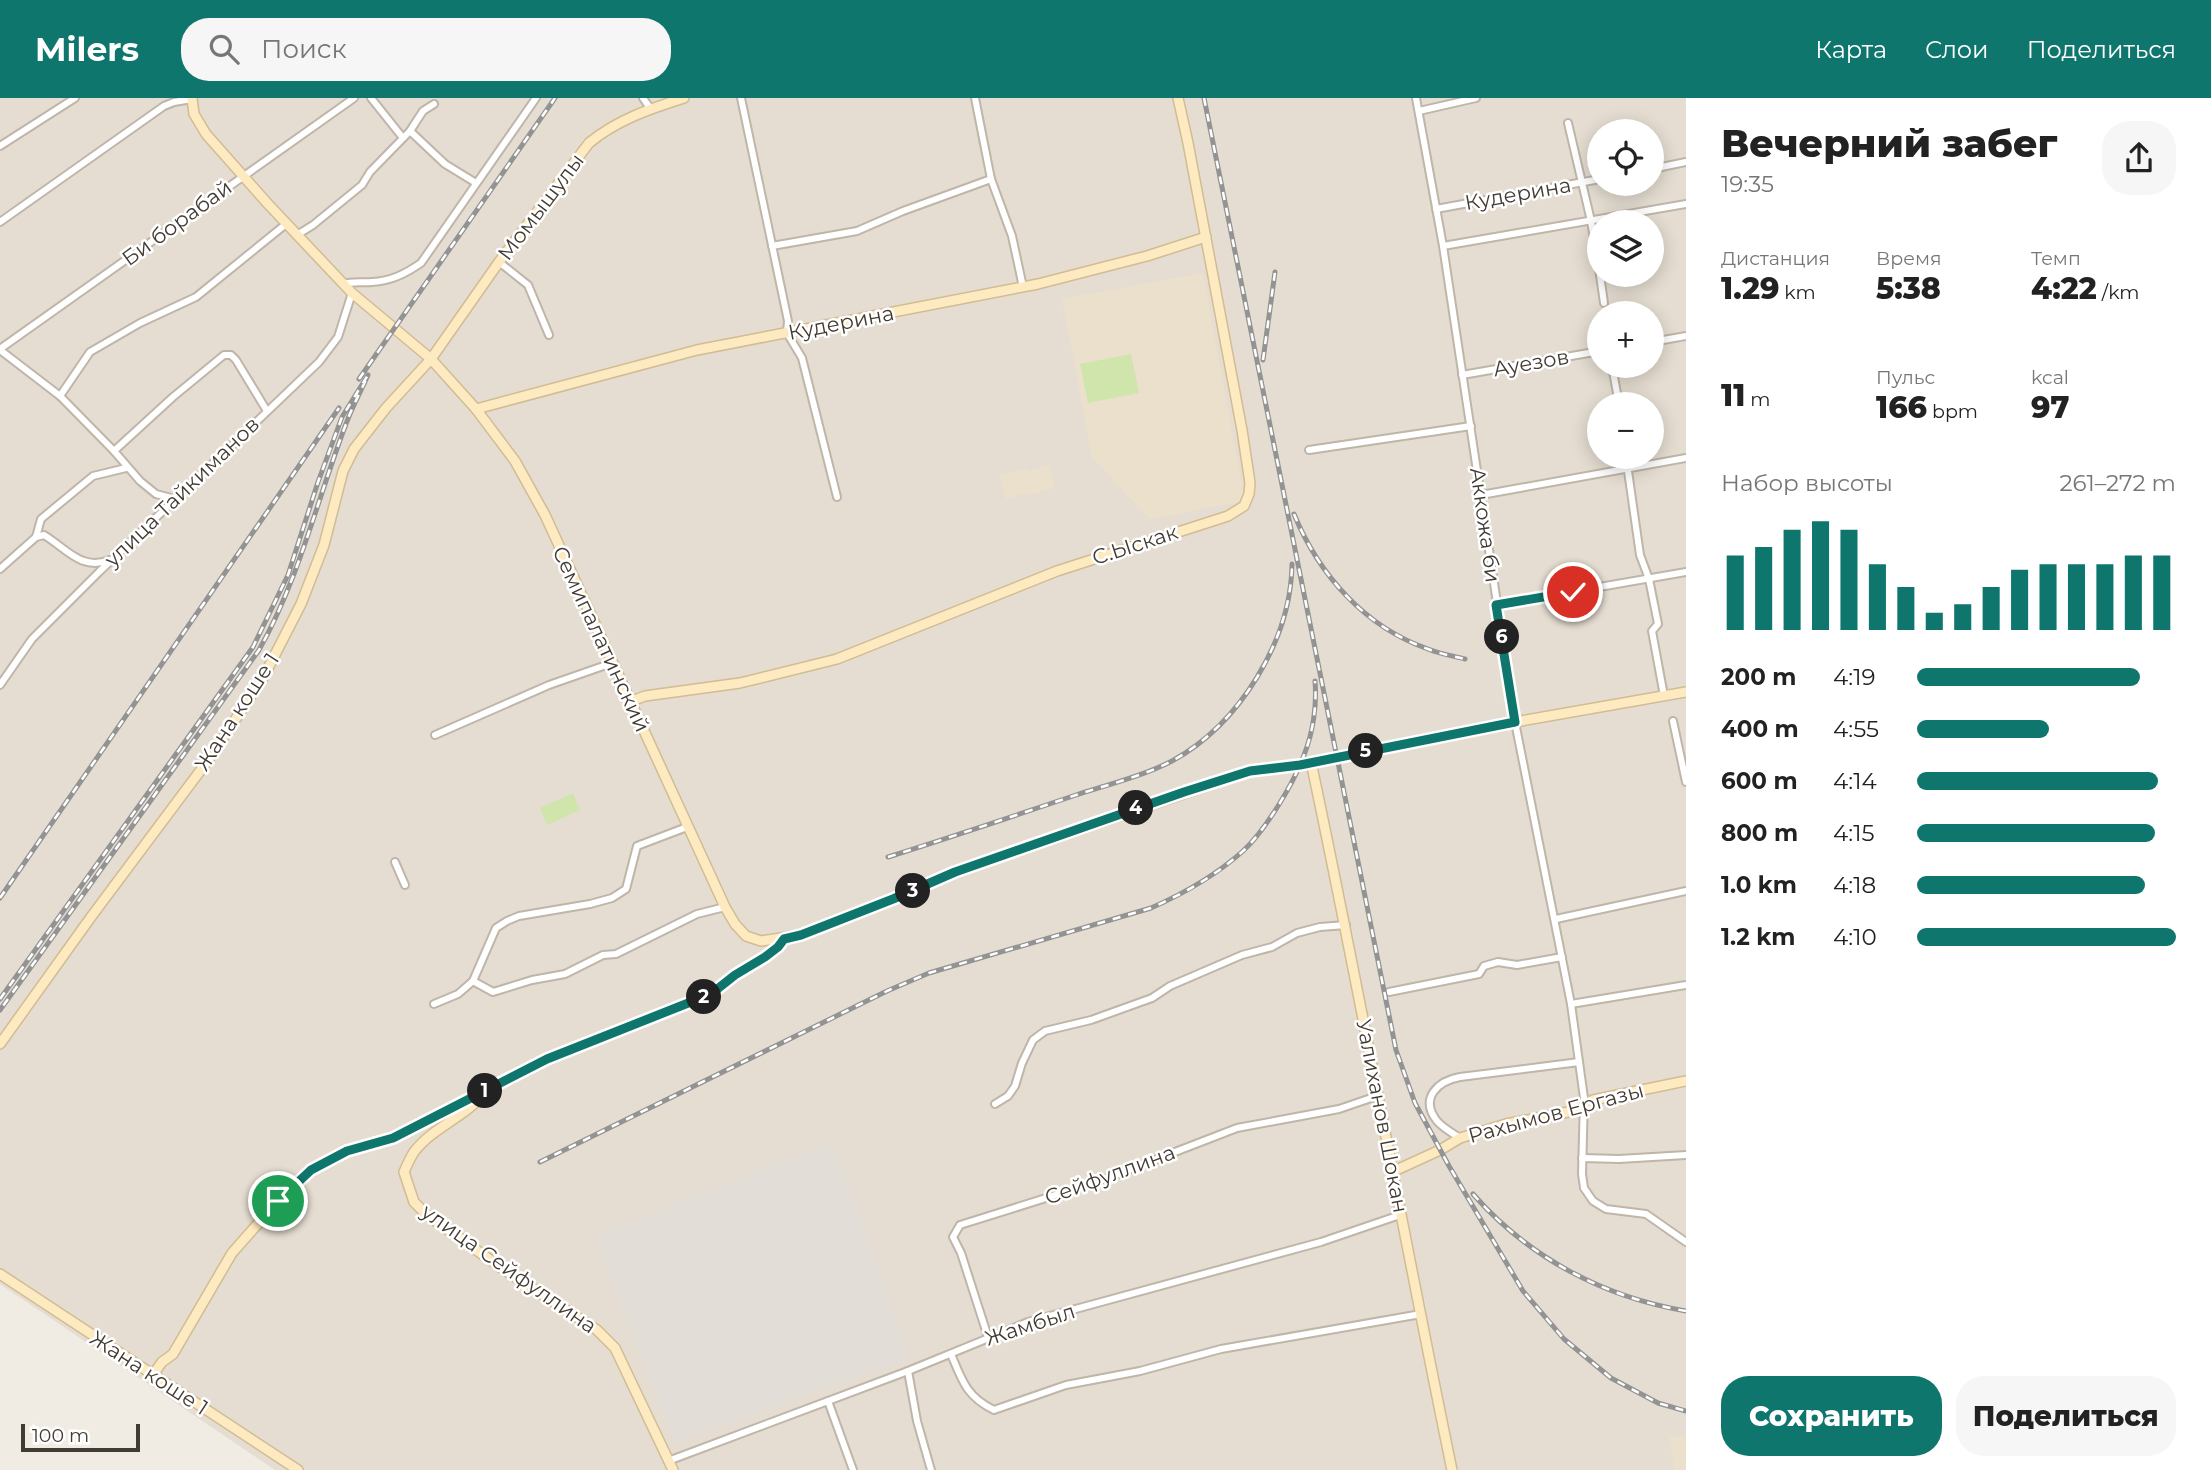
<!DOCTYPE html>
<html lang="ru">
<head>
<meta charset="utf-8">
<style>
	:root { --surface:#fff; --page:#f6f6f6; --text:#222; --muted:#767676; --accent:#0f766e }
	body { margin:0; font-family:Montserrat,sans-serif; background:var(--page); color:var(--text); height:100vh; display:flex; flex-direction:column; font-size:26px; white-space:nowrap }
	* { box-sizing:border-box; margin:0 }
	p { font-size:23px; color:var(--muted) }
	.icon { flex:none; width:38px; height:38px; fill:none; stroke:currentColor; stroke-width:2; stroke-linecap:round; stroke-linejoin:round }
	.map { position:relative; flex:1; overflow:hidden }
	.details { display:flex; flex-direction:column; background:var(--surface); width:525px }
	.details>* { flex:none }
	.controls { position:absolute; left:1587px; top:21px; display:grid; gap:14px }
	.controls a { display:grid; place-items:center; width:77px; height:77px; border-radius:50%; background:var(--surface); box-shadow:0 4px 18px #0003; font-size:35px }
	.scale { position:absolute; left:21px; bottom:18px; width:119px; box-sizing:border-box; padding-left:7px; border:4px solid #423b33; border-top:0; font-size:19px; line-height:24px; white-space:nowrap; color:#423b33; -webkit-text-stroke:5px #fff; paint-order:stroke }
	.pin { position:absolute; display:grid; place-items:center; width:60px; height:60px; color:#fff; margin:-30px; border:4px solid #fff; border-radius:50%; box-shadow:0 2px 7px #0007 }
	.km { position:absolute; width:35px; height:35px; margin:-18px; border-radius:50%; background:#222; color:#fff; font-size:19px; line-height:35px; text-align:center }
	.round { display:grid; place-items:center; flex:none; width:74px; height:74px; border-radius:28px; background:var(--page) }
	.summary { display:flex; align-items:center; justify-content:space-between; height:119px; padding:0 35px }
	h1 { font-size:38px; font-weight:800; line-height:52px }
	.figures { display:grid; grid-template-columns:repeat(3,1fr); gap:10px; height:119px; padding:7px 35px }
	.figures div { display:grid; align-content:center }
	.figures b { font-size:30px; font-weight:800 }
	.figures small { font-size:19px; font-weight:400 }
	.figures p { font-size:19px }
	.chart { height:196px; padding:14px 35px }
	.chart p { display:flex; justify-content:space-between }
	.chart svg { width:100%; height:126px; margin-top:7px; stroke:var(--accent); stroke-width:6 }
	.button { display:flex; gap:14px; margin-top:auto; padding:14px 35px }
	.button a { flex:1; height:80px; border-radius:28px; background:var(--accent); color:#fff; font-size:28px; font-weight:800; line-height:80px; text-align:center }
	.button a+a { background:var(--page); color:var(--text) }
	ul { padding:0 35px; list-style:none; font-size:23px }
	li { display:grid; grid-template-columns:112px 84px 1fr; align-items:center; height:52px }
	li i { height:18px; border-radius:9px; background:var(--accent) }
	header { display:flex; align-items:center; gap:42px; box-sizing:border-box; height:98px; padding:0 35px; background:var(--accent); color:#fff }
	header strong { font-size:33px }
	nav { display:flex; gap:38px; margin-inline-start:auto; font-size:24px }
	.search { width:490px; height:63px; background:var(--page); display:flex; align-items:center; gap:18px; box-sizing:border-box; padding:0 24px; border-radius:28px; color:var(--muted); font-size:26px }
	main { display:flex; flex:1; min-height:0 }
	.map>svg:first-child { display:block }
	.residential { fill:#e5ddd1; fill-rule:evenodd }
	.industrial { fill:#e3ddd8 }
	.education { fill:#eae0cc }
	.green { fill:#cfe5ab }
	.lines { fill:none; stroke-linecap:round; stroke-linejoin:round }
	.street-casing { stroke:#bfb5a9; stroke-width:10 }
	.secondary-casing { stroke:#d1bc93; stroke-width:12 }
	.street { stroke:#fff; stroke-width:6 }
	.secondary { stroke:#fdeac0; stroke-width:9 }
	.rail-casing { stroke:#939393; stroke-width:5 }
	.rail { stroke:#fff; stroke-width:2.5; stroke-dasharray:8; stroke-linecap:butt }
	.route-casing { stroke:#fff; stroke-width:14 }
	.route { stroke:#0f766e; stroke-width:9 }
	.labels { text-anchor:middle; stroke-width:5; stroke-linejoin:round; paint-order:stroke }
	.street-label { font-size:21px; fill:#423b33; stroke:#fff }
</style>
</head>
<body>
<header>
<strong>Milers</strong>
<div class="search"><svg class="icon" aria-label="search" viewBox="0 0 24 24"><circle cx="10" cy="10" r="6"/><path d="M15 15l6 6"/></svg>Поиск</div>
<nav><a>Карта</a><a>Слои</a><a>Поделиться</a></nav>
</header>
<main>
<div class="map">
<svg width="1686" height="1372" viewBox="0 0 1686 1372">
	<rect width="100%" height="100%" fill="#f1ece3"/>
	<path class="residential" d="M0 0H1686V1372H275L0 1186ZM1600 33H1652V86H1600ZM1600 124H1652V177H1600ZM1600 215H1652V268H1600ZM1600 306H1652V359H1600Z"/>
	<path class="industrial" d="M833 1043 909 1261 674 1343 594 1138Z"/>
	<g class="education">
		<path d="M1203 175 1245 403 1149 421 1092 359 1062 201Z"/>
		<path d="M1049 367 1055 389 1027 398 1026 395 1006 401 999 378 1027 370 1029 373Z"/>
		<path d="M1686 1338V1372H1675L1669 1340Z"/>
	</g>
	<g class="green">
		<path d="M1131 256 1139 295 1088 305 1080 266Z"/>
		<path d="M573 695 580 712 547 727 540 710Z"/>
	</g>
	<g class="lines">
		<defs>
			<g id="street">
				<path d="M371 0 403 40"/>
				<path d="M643 0 650 10"/>
				<path d="M741 0 788 223 787 235 802 260 837 399"/>
				<path d="M975 0 991 81 1012 138 1023 189"/>
				<path d="M1416 0 1443 148 1515 624 1571 906 1584 1000 1582 1076 1584 1090 1593 1103 1606 1111 1646 1116 1686 1144"/>
				<path d="M1419 13 1476 0"/>
				<path d="M1568 25 1591 123 1600 177"/>
				<path d="M410 33 445 66 476 85"/>
				<path d="M0 48 75 0"/>
				<path d="M1652 71 1686 64"/>
				<path d="M1436 111 1600 81"/>
				<path d="M0 124 164 8 174 4 192 1"/>
				<path d="M297 137 313 127 362 87 370 74 410 33 423 13 434 6"/>
				<path d="M772 148 857 133 903 113 991 81"/>
				<path d="M1443 148 1686 106"/>
				<path d="M499 164 528 187 549 237"/>
				<path d="M1600 177 1604 205"/>
				<path d="M343 186C353 183 362 185 372 184 391 183 405 176 421 165L536 0"/>
				<path d="M1652 244 1686 238"/>
				<path d="M0 251 354 0"/>
				<path d="M0 252 60 298 114 353 140 383 156 396 175 401"/>
				<path d="M1612 268 1619 306"/>
				<path d="M1462 277 1600 253"/>
				<path d="M60 298 90 254 140 225 196 199 286 126"/>
				<path d="M1309 352 1471 328"/>
				<path d="M114 353 173 299 224 257H231L236 262 267 313"/>
				<path d="M1626 359 1640 457 1649 481 1658 526 1652 533 1664 598"/>
				<path d="M1481 397 1686 360"/>
				<path d="M36 439 44 437C67 451 81 473 110 462"/>
				<path d="M0 471 36 439 41 421 93 378 126 370"/>
				<path d="M1496 507 1686 474"/>
				<path d="M0 587 32 541 99 474 319 264 338 239 352 195"/>
				<path d="M1673 623 1686 684"/>
				<path d="M435 637 549 587 612 565"/>
				<path d="M395 764 405 787"/>
				<path d="M1556 821 1686 793"/>
				<path d="M473 883 493 894 532 882 565 876 603 857 616 856 697 816 725 809"/>
				<path d="M1389 894 1479 876 1484 868 1498 864 1517 867 1562 859"/>
				<path d="M434 906 458 896 473 883 496 830 507 823 519 818 590 806 612 800 626 791 637 748 687 729"/>
				<path d="M1571 906 1686 887"/>
				<path d="M995 1006 1008 998 1015 988 1022 965 1033 942 1045 933 1091 922 1152 900 1170 888 1242 857 1272 849 1297 835 1320 829 1346 827"/>
				<path d="M1460 1040C1452 1035 1443 1030 1437 1023 1419 1000 1438 983 1460 979L1579 964"/>
				<path d="M1582 1060 1619 1061 1686 1057"/>
				<path d="M988 1239 961 1155 953 1139 960 1127 1100 1083 1237 1030 1339 1011 1377 998"/>
				<path d="M951 1256C962 1283 967 1299 994 1312L1066 1287 1140 1273 1221 1251 1421 1216"/>
				<path d="M908 1273 917 1323 931 1372"/>
				<path d="M828 1303 853 1372"/>
				<path d="M668 1363 908 1273 1028 1224 1321 1144 1400 1117"/>
			</g>
			<g id="secondary">
				<path d="M192 0 194 16 206 36 268 106 352 195 431 261 476 311 515 363 545 417 725 809 735 826 746 838 761 843 801 837 893 801 955 774 1250 673 1299 667 1515 624 1686 594"/>
				<path d="M476 311 697 252 1038 186 1147 158 1206 139"/>
				<path d="M629 604 645 598 740 585 837 561 1057 473 1228 418 1244 408 1249 396 1250 385 1242 332 1188 45 1178 0"/>
				<path d="M1311 664C1361 899 1403 1136 1452 1372"/>
				<path d="M0 946 91 819 209 661 263 580 301 506 324 447 343 373 354 351 386 310 431 261 499 164 589 45C617 22 649 11 684 0"/>
				<path d="M485 995C465 1019 433 1029 414 1054 410 1060 407 1067 404 1074L414 1104 427 1117 503 1171 597 1232 615 1250 673 1372"/>
				<path d="M1392 1074 1440 1052 1460 1040 1506 1026 1578 1012 1593 1002 1686 983"/>
				<path d="M0 1176 298 1372"/>
				<path d="M152 1278 162 1264 173 1256 232 1155 278 1103 311 1072 347 1053 393 1040 547 961 711 896 735 877 765 859 778 849 784 841"/>
			</g>
		</defs>
		<use href="#street" class="street-casing"/>
		<use href="#secondary" class="secondary-casing"/>
		<use href="#street" class="street"/>
		<use href="#secondary" class="secondary"/>
		<defs>
			<g id="rail">
				<path d="M1204 0 1396 952 1415 1005 1449 1068 1523 1193 1564 1241 1611 1280 1658 1305 1686 1313"/>
				<path d="M1263 262 1275 174"/>
				<path d="M359 281 555 0"/>
				<path d="M1294 416C1319 477 1365 529 1428 551 1440 556 1453 558 1465 561"/>
				<path d="M888 759C951 739 1014 718 1076 697 1107 687 1143 678 1172 663 1240 626 1291 542 1292 466"/>
				<path d="M0 800 339 310"/>
				<path d="M0 901 253 549 288 477 318 384 342 319 368 277C361 293 352 309 346 326 317 402 299 481 259 552L0 912"/>
				<path d="M540 1064 887 893 929 875 1151 810C1185 795 1215 778 1243 753 1265 733 1294 685 1304 657 1313 635 1317 607 1315 583"/>
				<path d="M1473 1096C1528 1159 1603 1199 1686 1213"/>
			</g>
		</defs>
		<use href="#rail" class="rail-casing"/>
		<use href="#rail" class="rail"/>
	</g>
	<g class="lines">
		<defs>
			<path id="route" d="M278 1103 311 1072 347 1053 393 1040 547 961 711 896 735 877 765 859 778 849 784 841 801 837 893 801 955 774 1184 694 1250 673 1300 667 1515 624 1496 507 1573 494"/>
		</defs>
		<use href="#route" class="route-casing"/>
		<use href="#route" class="route"/>
	</g>
	<g class="labels">
		<g class="street-label">
			<text transform="translate(1518 96) rotate(-10)" y="7">Кудерина</text>
			<text transform="translate(541 109) rotate(-53)" y="7">Момышулы</text>
			<text transform="translate(177 125) rotate(-36)" y="7">Би борабай</text>
			<text transform="translate(841 225) rotate(-11)" y="7">Кудерина</text>
			<text transform="translate(1531 265) rotate(-10)" y="7">Ауезов</text>
			<text transform="translate(182 394) rotate(-44)" y="7">улица Тайкиманов</text>
			<text transform="translate(1485 427) rotate(82)" y="7">Аккожа би</text>
			<text transform="translate(1135 447) rotate(-18)" y="7">С.Ыскак</text>
			<text transform="translate(601 541) rotate(65)" y="7">Семипалатинский</text>
			<text transform="translate(237 614) rotate(-57)" y="7">Жана коше 1</text>
			<text transform="translate(1556 1015) rotate(-15)" y="7">Рахымов Ергазы</text>
			<text transform="translate(1382 1018) rotate(79)" y="7">Уалиханов Шокан</text>
			<text transform="translate(1110 1077) rotate(-20)" y="7">Сейфуллина</text>
			<text transform="translate(509 1171) rotate(35)" y="7">улица Сейфуллина</text>
			<text transform="translate(1030 1227) rotate(-18)" y="7">Жамбыл</text>
			<text transform="translate(149 1275) rotate(33)" y="7">Жана коше 1</text>
		</g>
	</g>
</svg>
<div class="controls">
<a><svg class="icon" aria-label="locate" viewBox="0 0 24 24"><circle cx="12" cy="12" r="6"/><path d="M12 2v4M12 18v4M2 12h4M18 12h4"/></svg></a>
<a><svg class="icon" aria-label="layers" viewBox="0 0 24 24"><path d="M12 4l9 5-9 5-9-5zM3 14l9 5 9-5"/></svg></a>
<a>+</a>
<a>−</a>
</div>
<div class="scale">100 m</div>
<div class="pin" style="left:278px;top:1103px;background:#1e9e55"><svg class="icon" aria-label="arrive" viewBox="0 0 24 24"><path d="M6 21V4h12l-3 4 3 4H6"/></svg></div>
<div class="pin" style="left:1573px;top:494px;background:#d93025"><svg class="icon" aria-label="check" viewBox="0 0 24 24"><path d="M5 12l5 5 9-10"/></svg></div>
<b class="km" style="left:485px;top:993px">1</b>
<b class="km" style="left:704px;top:899px">2</b>
<b class="km" style="left:913px;top:793px">3</b>
<b class="km" style="left:1136px;top:710px">4</b>
<b class="km" style="left:1366px;top:653px">5</b>
<b class="km" style="left:1502px;top:539px">6</b>
</div>
<section class="details">
<div class="summary"><div><h1>Вечерний забег</h1><p>19:35</p></div><a class="round"><svg class="icon" aria-label="share" viewBox="0 0 24 24"><path d="M12 15V3M7 8l5-5 5 5M5 13v7h14v-7"/></svg></a></div>
<div class="figures">
<div><p>Дистанция</p><b>1.29<small> km</small></b></div>
<div><p>Время</p><b>5:38</b></div>
<div><p>Темп</p><b>4:22<small> /km</small></b></div>
</div>
<div class="figures">
<div><b>11<small> m</small></b></div>
<div><p>Пульс</p><b>166<small> bpm</small></b></div>
<div><p>kcal</p><b>97</b></div>
</div>
<div class="chart"><p><span>Набор высоты</span>261–272 m</p>
<svg viewBox="0 0 160 44" preserveAspectRatio="none"><path d="M5 44V18M15 44V15M25 44V9M35 44V6M45 44V9M55 44V21M65 44V29M75 44V38M85 44V35M95 44V29M105 44V23M115 44V21M125 44V21M135 44V21M145 44V18M155 44V18"/></svg>
</div>
<ul>
<li><b>200 m</b>4:19<i style="width:86%"></i></li>
<li><b>400 m</b>4:55<i style="width:51%"></i></li>
<li><b>600 m</b>4:14<i style="width:93%"></i></li>
<li><b>800 m</b>4:15<i style="width:92%"></i></li>
<li><b>1.0 km</b>4:18<i style="width:88%"></i></li>
<li><b>1.2 km</b>4:10<i style="width:100%"></i></li>
</ul>
<div class="button"><a>Сохранить</a><a>Поделиться</a></div>
</section>
</main>
</body>
</html>
